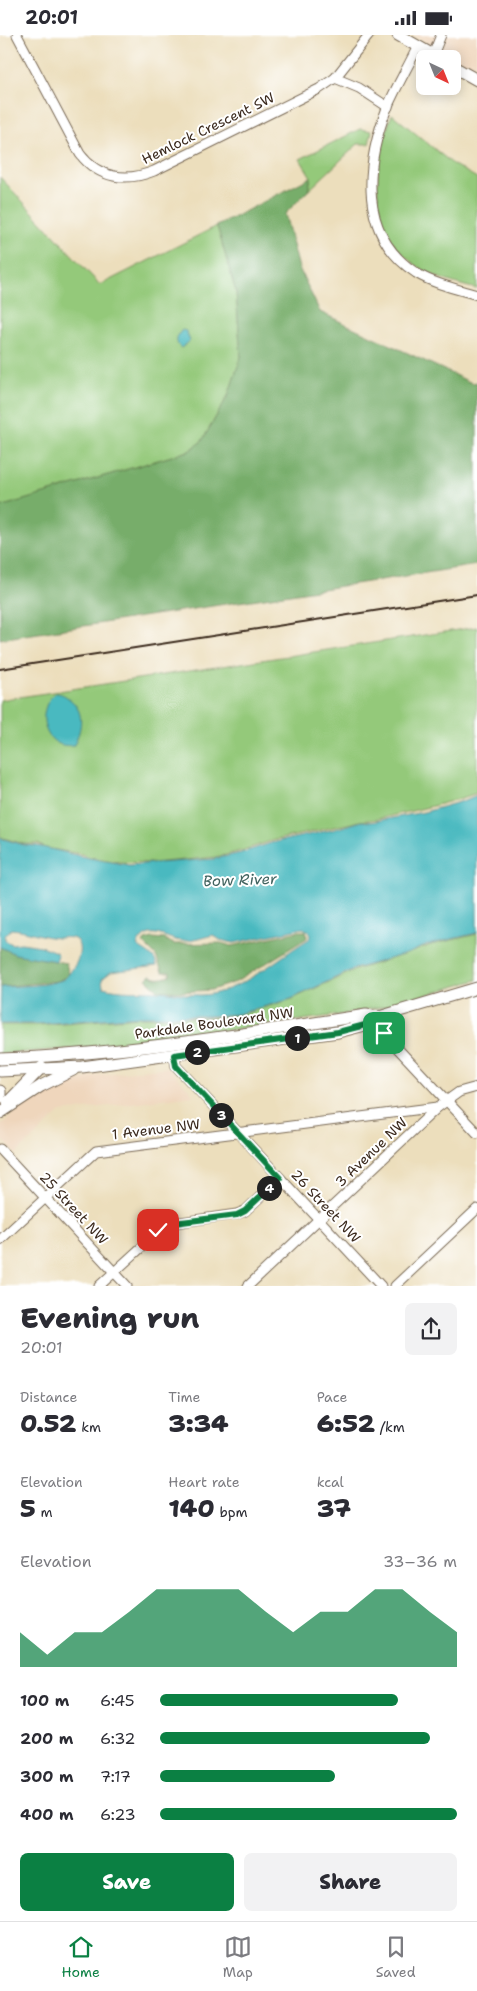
<!DOCTYPE html>
<html lang="en">
<head>
<meta charset="utf-8">
<style>
	:root { --surface:#fff; --page:#f2f2f3; --text:#2b2b33; --muted:#7c7c81; --line:#e1e1e2; --accent:#0b8043 }
	body { margin:0; font-family:"Shantell Sans",sans-serif; background:var(--page); color:var(--text); height:100vh; display:flex; flex-direction:column; font-size:19px; white-space:nowrap }
	* { box-sizing:border-box; margin:0 }
	p { font-size:16px; color:var(--muted) }
	.icon { flex:none; width:28px; height:28px; fill:none; stroke:currentColor; stroke-width:2; stroke-linecap:round; stroke-linejoin:round }
	.map { position:relative; height:1251px; overflow:hidden }
	.details { display:flex; flex-direction:column; background:var(--surface); flex:1 }
	.details>* { flex:none }
	.needle { width:32px; rotate:137deg }
	.fabs { position:absolute; left:416px; top:15px; display:grid; gap:10px }
	.fabs a { display:grid; place-items:center; width:45px; height:45px; border-radius:8px; background:var(--surface); box-shadow:0 2px 12px #0003; font-size:25px }
	.pin { position:absolute; display:grid; place-items:center; width:42px; height:42px; color:#fff; margin:-21px; border-radius:10px; box-shadow:0 2px 8px #0006 }
	.km { position:absolute; width:25px; height:25px; margin:-12px; border-radius:50%; background:#222; color:#fff; font-size:14px; line-height:25px; text-align:center }
	.round { display:grid; place-items:center; flex:none; width:52px; height:52px; border-radius:8px; background:var(--page) }
	.headline { display:flex; align-items:center; justify-content:space-between; height:85px; padding:0 20px }
	h1 { font-size:28px; font-weight:800; line-height:38px }
	.metrics { display:grid; grid-template-columns:repeat(3,1fr); gap:8px; height:85px; padding:5px 20px }
	.metrics div { display:grid; align-content:center }
	.metrics b { font-size:25px; font-weight:800 }
	.metrics small { font-size:14px; font-weight:400 }
	.metrics p { font-size:14px }
	.chart { height:140px; padding:10px 20px }
	.chart p { display:flex; justify-content:space-between }
	.chart svg { width:100%; height:90px; margin-top:5px; fill:var(--accent); opacity:.7 }
	.primary-button { display:flex; gap:10px; margin-top:auto; padding:10px 20px }
	.primary-button a { flex:1; height:58px; border-radius:8px; background:var(--accent); color:#fff; font-size:20px; font-weight:800; line-height:58px; text-align:center }
	.primary-button a+a { background:var(--page); color:var(--text) }
	ul { padding:0 20px; list-style:none; font-size:16px }
	li { display:grid; grid-template-columns:80px 60px 1fr; align-items:center; height:38px }
	li i { height:12px; border-radius:6px; background:var(--accent) }
	.status { display:flex; justify-content:space-between; align-items:center; height:35px; padding:0 25px; background:var(--surface); direction:ltr }
	.status svg { height:14px; fill:currentColor }
	.dock { display:flex; justify-content:space-around; align-items:center; height:70px; border-top:1px solid var(--line); background:var(--surface); font-size:14px; color:var(--muted) }
	.dock a { display:grid; justify-items:center; gap:2px }
	.dock .current { color:var(--accent) }
	.map>svg:first-child { display:block }
	.built { fill:#efd6bc }
	.green { fill:#94c97a; stroke:#687a4c }
	.forest { fill:#77ad6a; stroke:#596c44 }
	.water { fill:#4ab9c0; stroke:#42726f; fill-rule:evenodd }
	.lines { fill:none; stroke-linecap:round; stroke-linejoin:round }
	.street-casing { stroke:#796955; stroke-width:11 }
	.secondary-casing { stroke:#796955; stroke-width:13 }
	.street { stroke:#fff; stroke-width:9 }
	.secondary { stroke:#fff; stroke-width:11 }
	.rail { stroke:#3b2a1e; stroke-width:2 }
	.route-casing { stroke:#fff; stroke-width:10 }
	.route { stroke:#0b8043; stroke-width:6 }
	.labels { text-anchor:middle; stroke-width:4; stroke-linejoin:round; paint-order:stroke }
	.street-label { font-size:14px; fill:#3b2a1e; stroke:#fff }
	.water-label { font-size:15px; font-style:italic; fill:#41635f; stroke:#fff }
</style>
</head>
<body>
<div class="status"><b>20:01</b><svg viewBox="0 0 49 12"><path d="M0 12V9h3v3zM5 12V6h3v6zM10 12V3h3v9zM15 12V0h3v12zM26 1h20v11H26zM47 4h2v5h-2z"/></svg></div>
<div class="map">
<svg width="477" height="1251" viewBox="0 0 477 1251">
	<rect width="100%" height="100%" fill="#fff"/>
	<filter id="ink" filterUnits="userSpaceOnUse"><feTurbulence type="fractalNoise" baseFrequency=".02" numOctaves="2"/><feDisplacementMap in="SourceGraphic" scale="10" xChannelSelector="R" yChannelSelector="G"/><feConvolveMatrix kernelMatrix="1 2 1 2 8 2 1 2 1" color-interpolation-filters="sRGB"/></filter>
	<filter id="wash" filterUnits="userSpaceOnUse"><feTurbulence type="fractalNoise" baseFrequency=".0096" numOctaves="4" result="noise"/><feDisplacementMap in="SourceGraphic" scale="20" xChannelSelector="R" yChannelSelector="G"/><feGaussianBlur stdDeviation="1.12" result="paint"/><feColorMatrix in="noise" values="0 0 0 0 0 0 0 0 0 0 0 0 0 0 0 0 0 1.4 0 .05"/><feComposite in="paint" operator="in"/></filter>
	<g filter="url(#wash)">
		<rect width="100%" height="100%" fill="#ecdebc"/>
		<g class="built">
			<path d="M412 0H477V36Z"/>
			<path d="M167 1032 194 1060 61 1077 16 1119 0 1102V1091L12 1080 39 1060 56 1051 98 1040Z"/>
		</g>
		<g class="green">
			<path d="M392 79 454 130 477 143V254C461 250 444 246 429 238 365 205 371 137 392 79Z"/>
			<path d="M360 94 372 96 369 109H358L308 156 311 142 300 124Z"/>
			<path d="M0 142 100 250 217 191 236 257 241 322 228 361 202 406 189 416 0 472Z"/>
			<path d="M477 592V758C446 769 415 775 382 783 372 786 362 784 352 788L271 806 241 816 218 822 151 828 119 827 90 822 81 819 45 813 38 809H24L0 802V665Z"/>
			<path d="M477 899V945L387 971 345 979 132 1009 0 1019V990H38L141 982 212 983 239 980 292 964 355 935 409 918 431 910Z"/>
		</g>
		<g class="forest">
			<path d="M311 142 308 156 285 179 299 233 320 277 472 348 477 347V530L0 604V472L189 416 202 406 228 361 241 322 236 257 217 191Z"/>
			<path d="M299 896H306L307 903 236 947 211 955 178 957 158 955 146 944 150 940C157 945 163 944 170 940V937H162L156 921 143 908 145 905 153 903 164 904 174 909 221 908 232 911Z"/>
			<path d="M0 912 15 919 66 928 69 940 58 946 0 952Z"/>
		</g>
		<g class="water">
			<path d="M182 295 186 296 190 306 181 313C174 308 177 300 182 295Z"/>
			<path d="M55 658C63 658 67 662 73 667 85 680 81 695 74 710 44 716 34 676 55 658Z"/>
			<path d="M477 760V898L427 910 409 918 354 934 291 964 238 979 213 981H141L38 989H0L1 952C19 951 41 951 59 946 67 944 70 937 75 930 79 924 82 911 76 905 71 901 63 903 57 903 42 902 27 895 11 894L5 901V905L12 909 21 908 41 911 56 917 58 920 56 926 15 919 0 912V803L24 810 37 811 89 823 129 830 214 824 241 818 271 808 335 794 362 786 371 787 424 777 463 766ZM303 893 309 896 311 901 309 904C277 923 238 960 200 960 185 960 171 957 157 956 139 955 121 957 103 952L102 944 111 937 157 931C156 921 145 917 137 911 149 886 167 907 185 906 194 906 204 902 213 900L220 905 234 908Z"/>
		</g>
	</g>
	<g filter="url(#ink)">
		<g class="lines">
			<defs>
				<g id="street">
					<path d="M17 0 80 119C99 144 127 147 154 136L319 54 335 43 369 0"/>
					<path d="M418 11C408 32 396 52 387 73 365 130 358 200 416 238 434 249 457 254 477 260"/>
					<path d="M433 20 441 0"/>
					<path d="M335 43 359 53 388 72"/>
					<path d="M379 982 385 1000 477 1098"/>
					<path d="M174 1019 176 1031 381 1251"/>
					<path d="M0 1114 127 1251"/>
					<path d="M0 1205 96 1116 438 1072"/>
					<path d="M99 1251 167 1189 237 1179 245 1176 280 1143"/>
					<path d="M248 1251 438 1072 459 1057 477 1052"/>
					<path d="M395 1251 477 1174"/>
				</g>
				<g id="secondary">
					<path d="M398 0 440 24"/>
					<path d="M452 31 477 45"/>
					<path d="M0 1024C123 1019 244 999 366 980L379 982"/>
					<path d="M0 1036 82 1032 338 997 369 989 379 982 477 953"/>
					<path d="M0 1056V1062"/>
					<path d="M8 1067 42 1032"/>
					<path d="M0 1078 41 1051 73 1035"/>
				</g>
			</defs>
			<use href="#street" class="street-casing"/>
			<use href="#secondary" class="secondary-casing"/>
			<use href="#street" class="street"/>
			<use href="#secondary" class="secondary"/>
			<path class="rail" d="M0 634 477 560"/>
		</g>
	</g>
	<g class="lines" filter="url(#ink)">
		<defs>
			<path id="route" d="M158 1195 166 1189 237 1180 245 1176 280 1143 176 1031 174 1020 338 997 369 989 379 982 384 998"/>
		</defs>
		<use href="#route" class="route-casing"/>
		<use href="#route" class="route"/>
	</g>
	<g class="labels">
		<g class="street-label">
			<text transform="translate(208 93) rotate(-26)" y="5">Hemlock Crescent SW</text>
			<text transform="translate(214 988) rotate(-8)" y="5">Parkdale Boulevard NW</text>
			<text transform="translate(156 1094) rotate(-7)" y="5">1 Avenue NW</text>
			<text transform="translate(371 1117) rotate(-44)" y="5">3 Avenue NW</text>
			<text transform="translate(326 1171) rotate(47)" y="5">26 Street NW</text>
			<text transform="translate(74 1173) rotate(47)" y="5">25 Street NW</text>
		</g>
		<g class="water-label">
			<text transform="translate(240 845) rotate(-2)" y="5">Bow River</text>
		</g>
	</g>
</svg>
<div class="fabs">
<a><svg class="needle" viewBox="-14 -14 28 28"><path d="M0-13l5 13h-10z" fill="#e53935"/><path d="M0 13l5-13h-10z" fill="#7c7c81"/></svg></a>
</div>
<div class="pin" style="left:384px;top:998px;background:#1e9e55"><svg class="icon" aria-label="arrive" viewBox="0 0 24 24"><path d="M6 21V4h12l-3 4 3 4H6"/></svg></div>
<div class="pin" style="left:158px;top:1195px;background:#d93025"><svg class="icon" aria-label="check" viewBox="0 0 24 24"><path d="M5 12l5 5 9-10"/></svg></div>
<b class="km" style="left:297px;top:1003px">1</b>
<b class="km" style="left:197px;top:1017px">2</b>
<b class="km" style="left:221px;top:1080px">3</b>
<b class="km" style="left:269px;top:1153px">4</b>
</div>
<section class="details">
<div class="headline"><div><h1>Evening run</h1><p>20:01</p></div><a class="round"><svg class="icon" aria-label="share" viewBox="0 0 24 24"><path d="M12 15V3M7 8l5-5 5 5M5 13v7h14v-7"/></svg></a></div>
<div class="metrics">
<div><p>Distance</p><b>0.52<small> km</small></b></div>
<div><p>Time</p><b>3:34</b></div>
<div><p>Pace</p><b>6:52<small> /km</small></b></div>
</div>
<div class="metrics">
<div><p>Elevation</p><b>5<small> m</small></b></div>
<div><p>Heart rate</p><b>140<small> bpm</small></b></div>
<div><p>kcal</p><b>37</b></div>
</div>
<div class="chart"><p><span>Elevation</span>33–36 m</p>
<svg viewBox="0 0 160 44" preserveAspectRatio="none"><path d="M0 44V27L10 38L20 27L30 27L40 17L50 6L60 6L70 6L80 6L90 17L100 27L110 17L120 17L130 6L140 6L150 17L160 27V44z"/></svg>
</div>
<ul>
<li><b>100 m</b>6:45<i style="width:80%"></i></li>
<li><b>200 m</b>6:32<i style="width:91%"></i></li>
<li><b>300 m</b>7:17<i style="width:59%"></i></li>
<li><b>400 m</b>6:23<i style="width:100%"></i></li>
</ul>
<div class="primary-button"><a>Save</a><a>Share</a></div>
</section>
<nav class="dock">
<a class="current"><svg class="icon" aria-label="home" viewBox="0 0 24 24"><path d="M3 11l9-7 9 7M6 9v11h12V9"/></svg>Home</a>
<a><svg class="icon" aria-label="map" viewBox="0 0 24 24"><path d="M3 6l6-2 6 2 6-2v14l-6 2-6-2-6 2zM9 4v14M15 6v14"/></svg>Map</a>
<a><svg class="icon" aria-label="saved" viewBox="0 0 24 24"><path d="M7 4h10v16l-5-4-5 4z"/></svg>Saved</a>
</nav>
</body>
</html>
